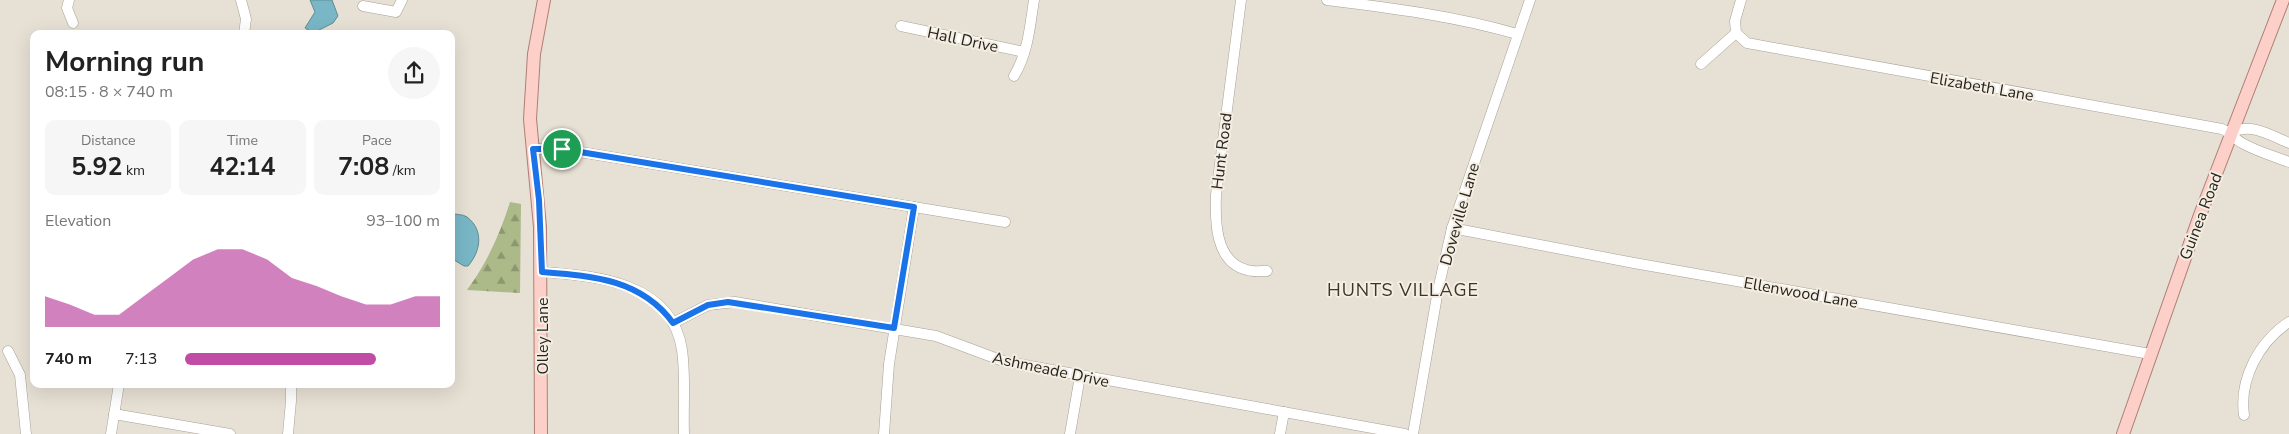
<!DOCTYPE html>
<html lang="en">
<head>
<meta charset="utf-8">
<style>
	:root { --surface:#fff; --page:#f6f6f6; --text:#222; --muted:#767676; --accent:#c04ca5 }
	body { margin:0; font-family:"Nunito Sans",sans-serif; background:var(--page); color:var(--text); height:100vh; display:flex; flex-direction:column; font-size:19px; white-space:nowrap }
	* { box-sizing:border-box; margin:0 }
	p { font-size:16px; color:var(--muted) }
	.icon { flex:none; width:28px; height:28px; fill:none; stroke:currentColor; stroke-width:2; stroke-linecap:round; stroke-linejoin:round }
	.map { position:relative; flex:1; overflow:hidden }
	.panel { position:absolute; left:30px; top:30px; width:425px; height:358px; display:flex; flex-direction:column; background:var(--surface); border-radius:10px; box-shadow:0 5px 20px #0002 }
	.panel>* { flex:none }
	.pin { position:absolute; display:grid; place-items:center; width:42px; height:42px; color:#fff; margin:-21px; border:2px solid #fff; border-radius:50%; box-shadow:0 1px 5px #0007 }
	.round { display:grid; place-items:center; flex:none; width:52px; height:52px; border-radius:26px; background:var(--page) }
	.headline { display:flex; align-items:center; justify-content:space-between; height:85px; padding:0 15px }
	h1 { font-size:28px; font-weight:700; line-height:38px }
	.figures { display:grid; grid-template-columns:repeat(3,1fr); gap:8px; height:85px; padding:5px 15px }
	.figures div { display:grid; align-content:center; border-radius:10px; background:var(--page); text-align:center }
	.figures b { font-size:25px; font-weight:700 }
	.figures small { font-size:14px; font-weight:400 }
	.figures p { font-size:14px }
	.chart { height:140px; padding:10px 15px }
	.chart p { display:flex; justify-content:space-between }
	.chart svg { width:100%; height:90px; margin-top:5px; fill:var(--accent); opacity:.7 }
	ul { padding:0 15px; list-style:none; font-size:16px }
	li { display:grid; grid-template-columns:80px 60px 1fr; align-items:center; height:38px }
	li i { height:12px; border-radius:6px; background:var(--accent) }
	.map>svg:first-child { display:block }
	.forest { fill:url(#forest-firs) }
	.water { fill:#79b7c6; stroke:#608b94 }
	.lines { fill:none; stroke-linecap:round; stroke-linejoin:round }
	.minor-casing { stroke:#a8a196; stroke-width:11 }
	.major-casing { stroke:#af7f76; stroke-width:14 }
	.minor { stroke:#fff; stroke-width:10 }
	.major { stroke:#fcd0c9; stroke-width:12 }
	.route-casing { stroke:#fff; stroke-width:10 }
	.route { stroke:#1a73e8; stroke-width:6 }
	.labels { text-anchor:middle; stroke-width:4; stroke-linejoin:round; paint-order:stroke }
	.street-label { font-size:16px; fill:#25231f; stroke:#f4ede1 }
	.neighbourhood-label { font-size:18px; letter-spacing:1px; fill:#3a342b; stroke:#f4ede1 }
</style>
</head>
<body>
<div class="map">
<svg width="2289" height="434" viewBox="0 0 2289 434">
	<defs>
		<pattern id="forest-firs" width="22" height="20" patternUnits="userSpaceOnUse" patternTransform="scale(1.25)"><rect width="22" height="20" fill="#acb989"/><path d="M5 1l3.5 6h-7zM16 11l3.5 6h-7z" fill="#8c966f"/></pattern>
	</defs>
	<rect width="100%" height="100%" fill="#e7e0d4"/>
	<path class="forest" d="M510 202 521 204 520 293 467 290C487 263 500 234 510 202Z"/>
	<g class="water">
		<path d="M310 0H332L338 16 333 23 313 33 305 28 315 12Z"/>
		<path d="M451 213C456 215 463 214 467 217 484 230 481 251 468 266H464L451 258Z"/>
	</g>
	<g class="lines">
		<defs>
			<g id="minor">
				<path d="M69 0 67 8 73 23"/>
				<path d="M241 0 246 19 244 34"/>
				<path d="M1241 0 1216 195C1215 221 1215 262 1247 270 1253 272 1261 271 1267 271"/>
				<path d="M1327 0C1391 8 1455 16 1517 34"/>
				<path d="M1741 0 1735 21 1736 33 1747 43 2222 129C2232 133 2235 140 2244 144 2258 152 2274 156 2289 162"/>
				<path d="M363 6 396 12 402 0"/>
				<path d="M901 26 1024 52"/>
				<path d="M1701 64 1736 33"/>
				<path d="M1014 76C1028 53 1030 26 1034 0"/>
				<path d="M2232 132C2252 123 2270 135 2289 143"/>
				<path d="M533 149H562L1005 222"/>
				<path d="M1452 228 1634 263 2150 354"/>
				<path d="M542 272C597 276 672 282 682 350 686 377 683 407 684 434"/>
				<path d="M673 323 708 305 735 302 936 336 1003 361 1405 434"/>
				<path d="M8 351 20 375 26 434"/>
				<path d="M114 414 230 434"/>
				<path d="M2244 415C2239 379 2259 342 2289 322"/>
				<path d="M111 434 119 384"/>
				<path d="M288 434 291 401V384"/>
				<path d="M884 434 889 364 914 207"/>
				<path d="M1070 434 1080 376"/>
				<path d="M1280 434 1284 412"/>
				<path d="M1413 434 1438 290 1452 228 1530 0"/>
			</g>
			<g id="major">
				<path d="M541 434 540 227 530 119 534 54 544 0"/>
				<path d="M2123 434 2200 215 2283 0"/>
			</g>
		</defs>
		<use href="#minor" class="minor-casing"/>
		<use href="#major" class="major-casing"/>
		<use href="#minor" class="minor"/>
		<use href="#major" class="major"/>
	</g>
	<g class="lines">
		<defs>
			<path id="route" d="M533 149H562L914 207 894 328 728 302 708 305 673 323C641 279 592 276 542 272L539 200Z"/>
		</defs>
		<use href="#route" class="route-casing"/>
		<use href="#route" class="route"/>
	</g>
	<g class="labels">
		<g class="street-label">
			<text transform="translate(963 39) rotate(12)" y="6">Hall Drive</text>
			<text transform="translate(1982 86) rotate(10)" y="6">Elizabeth Lane</text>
			<text transform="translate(1221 151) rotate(-83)" y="6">Hunt Road</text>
			<text transform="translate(1459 214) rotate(-74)" y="6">Doveville Lane</text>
			<text transform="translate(2200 216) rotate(-69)" y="6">Guinea Road</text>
			<text transform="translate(1801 292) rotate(10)" y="6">Ellenwood Lane</text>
			<text transform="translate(542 336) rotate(-90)" y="6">Olley Lane</text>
			<text transform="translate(1051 369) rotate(12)" y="6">Ashmeade Drive</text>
		</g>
		<g class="neighbourhood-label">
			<text x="1403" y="296">HUNTS VILLAGE</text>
		</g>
	</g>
</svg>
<div class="pin" style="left:562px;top:149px;background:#1e9e55"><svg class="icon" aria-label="arrive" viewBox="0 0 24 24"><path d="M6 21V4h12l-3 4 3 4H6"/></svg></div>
<section class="panel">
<div class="headline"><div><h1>Morning run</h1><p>08:15 · 8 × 740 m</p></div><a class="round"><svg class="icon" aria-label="share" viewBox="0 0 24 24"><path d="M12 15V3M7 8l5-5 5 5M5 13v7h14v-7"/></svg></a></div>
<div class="figures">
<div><p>Distance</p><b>5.92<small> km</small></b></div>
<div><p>Time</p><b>42:14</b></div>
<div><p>Pace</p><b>7:08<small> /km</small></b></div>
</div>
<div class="chart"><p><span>Elevation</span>93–100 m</p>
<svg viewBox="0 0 160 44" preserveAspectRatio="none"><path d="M0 44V29L10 33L20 38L30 38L40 29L50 20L60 11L70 6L80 6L90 11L100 20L110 24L120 29L130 33L140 33L150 29L160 29V44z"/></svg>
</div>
<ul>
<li><b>740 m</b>7:13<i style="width:75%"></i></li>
</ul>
</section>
</div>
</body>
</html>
